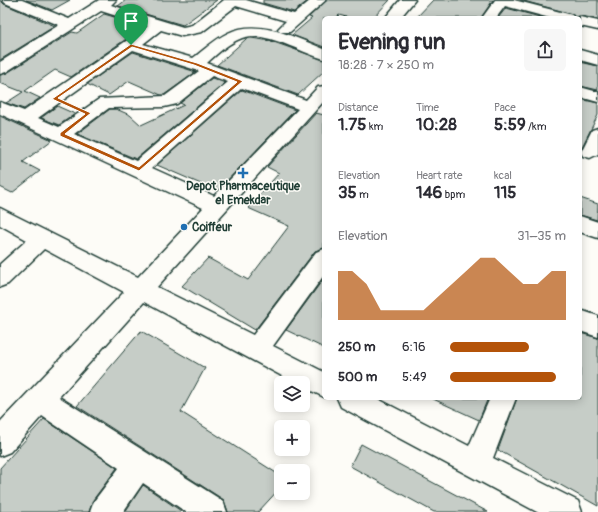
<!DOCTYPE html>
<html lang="en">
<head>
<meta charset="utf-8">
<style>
	:root { --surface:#fff; --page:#f7f7f7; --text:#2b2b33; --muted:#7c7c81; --accent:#b45309 }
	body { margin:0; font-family:Pangolin,sans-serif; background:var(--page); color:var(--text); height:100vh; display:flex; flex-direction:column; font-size:15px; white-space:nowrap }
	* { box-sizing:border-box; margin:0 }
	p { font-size:13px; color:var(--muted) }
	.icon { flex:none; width:22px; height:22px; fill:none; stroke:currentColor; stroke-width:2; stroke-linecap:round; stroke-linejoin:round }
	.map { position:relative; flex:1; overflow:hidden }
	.side { position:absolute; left:322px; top:16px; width:260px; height:384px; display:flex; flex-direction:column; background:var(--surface); border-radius:6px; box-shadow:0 2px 10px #0003 }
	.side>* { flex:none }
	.buttons { position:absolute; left:274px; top:376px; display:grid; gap:8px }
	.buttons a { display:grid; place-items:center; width:36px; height:36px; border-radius:6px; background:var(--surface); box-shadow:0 2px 10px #0003; font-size:20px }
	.pin { position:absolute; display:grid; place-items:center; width:34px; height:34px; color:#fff; margin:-41px -17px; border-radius:50% 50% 50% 0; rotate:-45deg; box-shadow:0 0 4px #0007 }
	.pin .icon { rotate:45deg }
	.round { display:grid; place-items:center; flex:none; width:42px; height:42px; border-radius:6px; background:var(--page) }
	.head { display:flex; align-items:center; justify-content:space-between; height:68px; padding:0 16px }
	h1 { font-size:22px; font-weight:700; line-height:30px }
	.metrics { display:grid; grid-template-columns:repeat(3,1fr); gap:6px; height:68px; padding:4px 16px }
	.metrics div { display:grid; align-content:center }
	.metrics b { font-size:17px; font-weight:700 }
	.metrics small { font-size:11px; font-weight:400 }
	.metrics p { font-size:11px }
	.chart { height:112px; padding:8px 16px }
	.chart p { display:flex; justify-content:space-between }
	.chart svg { width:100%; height:72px; margin-top:4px; fill:var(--accent); opacity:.7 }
	ul { padding:0 16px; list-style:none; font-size:13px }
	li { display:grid; grid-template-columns:64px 48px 1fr; align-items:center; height:30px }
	li i { height:10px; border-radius:5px; background:var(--accent) }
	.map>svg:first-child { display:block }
	.building { fill:#c6cdc7; stroke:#1f3d34 }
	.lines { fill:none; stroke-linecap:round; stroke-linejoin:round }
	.minor-casing { stroke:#1f3d34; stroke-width:3 }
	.minor { fill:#fdfcf7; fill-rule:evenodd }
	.route { fill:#b45309; stroke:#fff; fill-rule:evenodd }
	.poi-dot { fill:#1f6fb2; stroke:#fdfcf7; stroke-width:1.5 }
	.labels { text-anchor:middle; stroke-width:3; stroke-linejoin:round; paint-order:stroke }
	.poi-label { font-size:12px; font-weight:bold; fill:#1f3d34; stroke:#fdfcf7 }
</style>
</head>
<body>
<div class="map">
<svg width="598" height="512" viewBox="0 0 598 512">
	<rect width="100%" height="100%" fill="#fdfcf7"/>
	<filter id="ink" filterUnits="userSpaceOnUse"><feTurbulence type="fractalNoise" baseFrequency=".025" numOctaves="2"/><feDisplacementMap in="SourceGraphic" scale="8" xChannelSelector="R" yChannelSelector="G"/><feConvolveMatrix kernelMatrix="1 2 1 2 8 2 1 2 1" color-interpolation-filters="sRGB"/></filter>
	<g filter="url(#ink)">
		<g class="building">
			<path d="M0 0 4 4 55 26 0 60Z"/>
			<path d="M26 0H70L52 10Z"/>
			<path d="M126 0H217L183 25 118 6Z"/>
			<path d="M263 0H309L294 12 263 3Z"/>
			<path d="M327 0H390L373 18H350L339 15 336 18H324V47L292 35 312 18 309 17Z"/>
			<path d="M433 0H493L481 18H416Z"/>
			<path d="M520 0H598V19L580 16 575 17 572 14Z"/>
			<path d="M506 8 544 18H498Z"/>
			<path d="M104 14 145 26 71 77 55 70 25 91 40 98 24 109 6 103 23 92 0 83V75L7 73 72 32 77 33Z"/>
			<path d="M251 38 271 41 324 60V71L298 95 217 65 246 39Z"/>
			<path d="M133 52 196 72 164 95H161L129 81 109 95 87 84Z"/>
			<path d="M580 62 598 66V90L580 86Z"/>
			<path d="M212 78 225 83 136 159 77 134 110 109H116L130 115 141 125 184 105 180 103Z"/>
			<path d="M242 90 295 110 217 191 157 165Z"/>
			<path d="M580 99 598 103V115L580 151Z"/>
			<path d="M57 106 75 114 59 125 41 118Z"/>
			<path d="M316 113 324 115V248L315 251 255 330 182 286 208 258 248 280 289 226 248 208 279 173 267 167Z"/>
			<path d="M0 116 52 140 23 162 40 171 12 193 0 187Z"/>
			<path d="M580 198 598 204 597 220 580 215Z"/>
			<path d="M324 278V348L286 330Z"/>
			<path d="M141 331 205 368 181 412 281 476V487L258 512H228L224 500 77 406Z"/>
			<path d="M580 333 598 338V506L498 450 517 398H580Z"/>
			<path d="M431 398H488L479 420Z"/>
			<path d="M44 419 117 468 93 500 89 512H0V468Z"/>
			<path d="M361 444 488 512H434L350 466Z"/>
			<path d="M143 485 181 511 180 512H125Z"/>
		</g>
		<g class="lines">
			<defs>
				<g id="minor">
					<path d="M3 0H22L69 19 99 0H116L111 5 183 27 192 25 224 0H246L294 14 311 0H326L290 32H280L278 29 286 21 236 6 202 32 182 36 161 30 143 44 193 58C204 50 215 39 228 33 259 18 295 38 324 49V59C302 53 264 30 242 38 228 43 217 54 207 63L306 100 318 87 324 86V101L157 287 253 335 316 252 324 249V275L273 346 324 372V397L303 387V383H295L144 302 59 397 223 501 227 512H186L143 483 123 512H90L94 501 119 468 42 416 10 452 0 456V422L124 292 44 249 8 284 0 287V264L27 240 0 225V208L138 277 203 208 0 114V102L24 111 148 26 101 11 6 72 0 74V62L59 25 5 3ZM133 50 199 71 165 96 99 99 59 127 38 118ZM212 76 228 82 136 161 74 134 109 108 164 107 177 104ZM242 88 298 109 214 196 152 168Z"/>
					<path d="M400 0H415L400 18H385Z"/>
					<path d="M495 0H514L572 15 574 18H550L505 6 496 18H482Z"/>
					<path d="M580 17 598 21V30L580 26V18H575Z"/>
					<path d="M580 50 598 55V65L580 60Z"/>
					<path d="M580 87 598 92V102L580 97Z"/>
					<path d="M598 128V154L590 158 583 156 581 152 592 130Z"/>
					<path d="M580 216 598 222V238L580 232Z"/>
					<path d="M580 310 598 316V337L580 331Z"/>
					<path d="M337 398H376L469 446 490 398H516L493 458 578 501 582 512H537L341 407Z"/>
				</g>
			</defs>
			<use href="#minor" class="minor-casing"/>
			<use href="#minor" class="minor"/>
		</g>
	</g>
	<path class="route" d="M131 44 197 63 243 81 139 171 60 136V133L85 114 52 99ZM132 47 194 65 237 82 139 167 65 134 91 113 58 98Z"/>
	<g class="poi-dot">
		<path d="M241 167h4v4h4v4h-4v4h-4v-4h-4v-4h4z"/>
		<circle cx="184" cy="227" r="4"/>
	</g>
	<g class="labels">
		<g class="poi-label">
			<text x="243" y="190">Depot Pharmaceutique<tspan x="243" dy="14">el Emekdar</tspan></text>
			<text x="192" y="231" text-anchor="start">Coiffeur</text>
		</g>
	</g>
</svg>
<div class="buttons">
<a><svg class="icon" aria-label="layers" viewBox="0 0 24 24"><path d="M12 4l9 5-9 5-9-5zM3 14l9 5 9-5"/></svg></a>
<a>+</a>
<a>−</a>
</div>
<div class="pin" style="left:131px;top:45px;background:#1e9e55"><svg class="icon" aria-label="arrive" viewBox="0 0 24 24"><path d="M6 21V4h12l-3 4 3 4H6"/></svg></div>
<section class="side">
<div class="head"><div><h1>Evening run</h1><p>18:28 · 7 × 250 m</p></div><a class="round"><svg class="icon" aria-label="share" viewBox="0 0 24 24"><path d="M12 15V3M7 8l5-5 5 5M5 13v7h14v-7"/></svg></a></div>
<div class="metrics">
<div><p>Distance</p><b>1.75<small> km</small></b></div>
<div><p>Time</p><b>10:28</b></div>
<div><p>Pace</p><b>5:59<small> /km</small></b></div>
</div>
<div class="metrics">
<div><p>Elevation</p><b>35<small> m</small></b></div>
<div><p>Heart rate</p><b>146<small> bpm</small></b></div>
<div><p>kcal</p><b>115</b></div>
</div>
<div class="chart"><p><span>Elevation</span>31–35 m</p>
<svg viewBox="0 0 160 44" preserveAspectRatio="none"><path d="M0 44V14L10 14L20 22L30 38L40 38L50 38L60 38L70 30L80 22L90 14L100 6L110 6L120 14L130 22L140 22L150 14L160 14V44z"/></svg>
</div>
<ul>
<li><b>250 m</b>6:16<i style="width:68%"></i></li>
<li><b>500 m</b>5:49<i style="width:91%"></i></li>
</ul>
</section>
</div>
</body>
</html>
